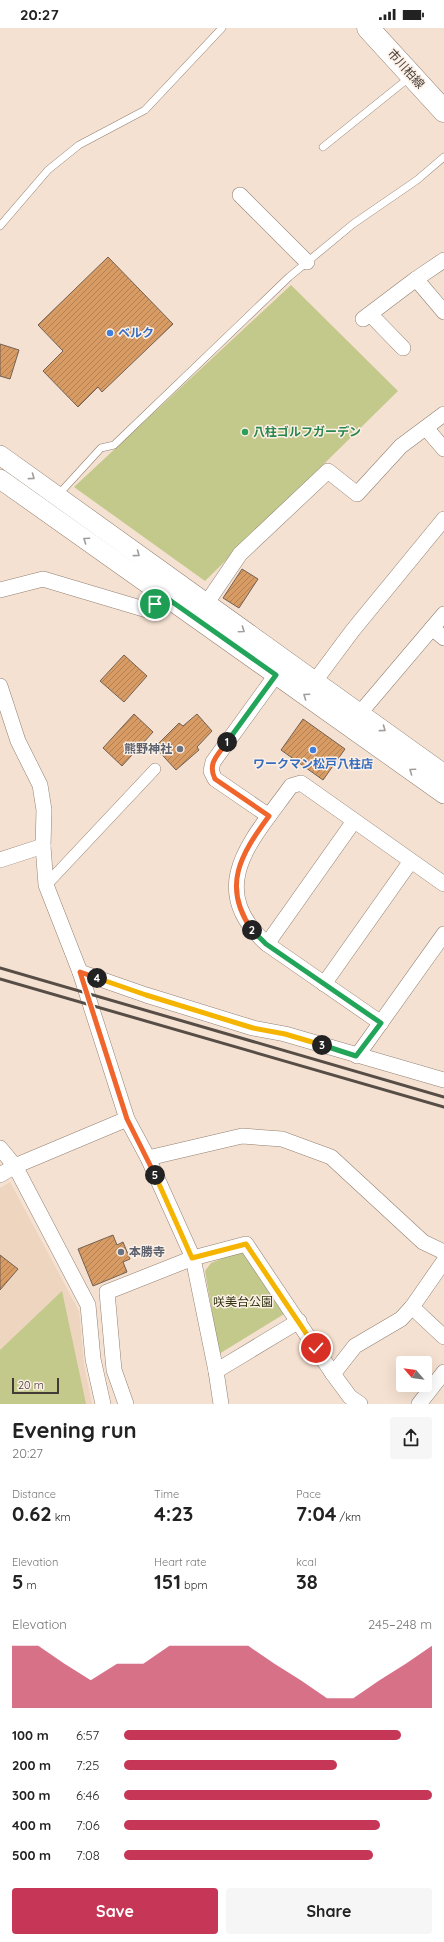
<!DOCTYPE html>
<html lang="en">
<head>
<meta charset="utf-8">
<style>
	:root { --surface:#fff; --page:#f6f6f6; --text:#222; --muted:#767676; --accent:#c63657 }
	body { margin:0; font-family:Quicksand,"Noto Sans JP",sans-serif; background:var(--page); color:var(--text); height:100vh; display:flex; flex-direction:column; font-size:15px; white-space:nowrap }
	* { box-sizing:border-box; margin:0 }
	p { font-size:13px; color:var(--muted) }
	.icon { flex:none; width:22px; height:22px; fill:none; stroke:currentColor; stroke-width:2; stroke-linecap:round; stroke-linejoin:round }
	.map { position:relative; height:1376px; overflow:hidden }
	.side { display:flex; flex-direction:column; background:var(--surface); flex:1 }
	.side>* { flex:none }
	.needle { width:26px; rotate:298deg }
	.tools { position:absolute; left:396px; top:1328px; display:grid; gap:8px }
	.tools a { display:grid; place-items:center; width:36px; height:36px; border-radius:4px; background:var(--surface); box-shadow:0 4px 16px #0002; font-size:20px }
	.scale { position:absolute; left:12px; bottom:10px; width:47px; box-sizing:border-box; padding-left:4px; border:2px solid #433b35; border-top:0; font-size:11px; line-height:14px; white-space:nowrap; color:#433b35; -webkit-text-stroke:3px #fcf0e6; paint-order:stroke }
	.pin { position:absolute; display:grid; place-items:center; width:34px; height:34px; color:#fff; margin:-17px; border:2px solid #fff; border-radius:50%; box-shadow:0 1px 4px #0007 }
	.km { position:absolute; width:20px; height:20px; margin:-10px; border-radius:50%; background:#222; color:#fff; font-size:11px; line-height:20px; text-align:center }
	.round { display:grid; place-items:center; flex:none; width:42px; height:42px; border-radius:4px; background:var(--page) }
	.headline { display:flex; align-items:center; justify-content:space-between; height:68px; padding:0 12px }
	h1 { font-size:22px; font-weight:700; line-height:30px }
	.metrics { display:grid; grid-template-columns:repeat(3,1fr); gap:6px; height:68px; padding:4px 12px }
	.metrics div { display:grid; align-content:center }
	.metrics b { font-size:20px; font-weight:700 }
	.metrics small { font-size:11px; font-weight:400 }
	.metrics p { font-size:11px }
	.chart { height:112px; padding:8px 12px }
	.chart p { display:flex; justify-content:space-between }
	.chart svg { width:100%; height:72px; margin-top:4px; fill:var(--accent); opacity:.7 }
	.primary-button { display:flex; gap:8px; margin-top:auto; padding:8px 12px }
	.primary-button a { flex:1; height:46px; border-radius:4px; background:var(--accent); color:#fff; font-size:16px; font-weight:700; line-height:46px; text-align:center }
	.primary-button a+a { background:var(--page); color:var(--text) }
	ul { padding:0 12px; list-style:none; font-size:13px }
	li { display:grid; grid-template-columns:64px 48px 1fr; align-items:center; height:30px }
	li i { height:10px; border-radius:5px; background:var(--accent) }
	.status { display:flex; justify-content:space-between; align-items:center; height:28px; padding:0 20px; background:var(--surface); direction:ltr }
	.status svg { height:11px; fill:currentColor }
	.map>svg:first-child { display:block }
	.built { fill:#eed5bf }
	.green { fill:#c2c98a }
	.building { fill:url(#building-hatch); stroke:#726153 }
	.lines { fill:none; stroke-linecap:round; stroke-linejoin:round }
	.service-casing { stroke:#928072; stroke-width:8 }
	.pedestrian-casing { stroke:#928072; stroke-width:12 }
	.minor-casing { stroke:#928072; stroke-width:16 }
	.tertiary-casing { stroke:#928072; stroke-width:20 }
	.primary-casing { stroke:#928072; stroke-width:23 }
	.service { stroke:#fff; stroke-width:7 }
	.pedestrian { stroke:#fff; stroke-width:11 }
	.minor { stroke:#fff; stroke-width:15 }
	.tertiary { stroke:#fff; stroke-width:19 }
	.primary { stroke:#fff; stroke-width:22 }
	.rail { stroke:#564d46; stroke-width:3 }
	.oneway { stroke:#a19d9a }
	.split-1-casing { stroke:#fff; stroke-width:8 }
	.split-2-casing { stroke:#fff; stroke-width:8 }
	.split-3-casing { stroke:#fff; stroke-width:8 }
	.split-4-casing { stroke:#fff; stroke-width:8 }
	.split-5-casing { stroke:#fff; stroke-width:8 }
	.split-6-casing { stroke:#fff; stroke-width:8 }
	.split-1 { stroke:#22a559; stroke-width:5 }
	.split-2 { stroke:#f0652b; stroke-width:5 }
	.split-3 { stroke:#22a559; stroke-width:5 }
	.split-4 { stroke:#f5b400; stroke-width:5 }
	.split-5 { stroke:#f0652b; stroke-width:5 }
	.split-6 { stroke:#f5b400; stroke-width:5 }
	.shop-dot { fill:#3f7fe0; stroke:#fcf0e6; stroke-width:1.5 }
	.leisure-dot { fill:#2e9e5b; stroke:#fcf0e6; stroke-width:1.5 }
	.worship-dot { fill:#6b7280; stroke:#fcf0e6; stroke-width:1.5 }
	.labels { text-anchor:middle; stroke-width:3; stroke-linejoin:round; paint-order:stroke }
	.street-label { font-size:12px; fill:#433b35; stroke:#fcf0e6 }
	.shop-label { font-size:12px; font-weight:bold; fill:#366cbe; stroke:#fcf0e6; text-anchor:start }
	.leisure-label { font-size:12px; font-weight:bold; fill:#27864d; stroke:#fcf0e6; text-anchor:start }
	.worship-label { font-size:12px; font-weight:bold; fill:#5b616d; stroke:#fcf0e6; text-anchor:end }
	.park-label { font-size:12px; fill:#303311; stroke:#fcf0e6 }
</style>
</head>
<body>
<div class="status"><b>20:27</b><svg viewBox="0 0 49 12"><path d="M0 12V9h3v3zM5 12V6h3v6zM10 12V3h3v9zM15 12V0h3v12zM26 1h20v11H26zM47 4h2v5h-2z"/></svg></div>
<div class="map">
<svg width="444" height="1376" viewBox="0 0 444 1376">
	<defs>
		<pattern id="building-hatch" width="6" height="6" patternUnits="userSpaceOnUse"><rect width="6" height="6" fill="#d89b64"/><path d="M-1 1l2-2M0 6l6-6M5 7l2-2" fill="none" stroke="#b18053"/></pattern>
	</defs>
	<rect width="100%" height="100%" fill="#f5e1d1"/>
	<path class="built" d="M10 1154 79 1283 84 1336 92 1376H0V1160Z"/>
	<g class="green">
		<path d="M291 257 398 363 205 553 74 459Z"/>
		<path d="M243 1222 289 1283 219 1326 205 1243 211 1235Z"/>
		<path d="M62 1263 86 1376H0V1322Z"/>
	</g>
	<g class="building">
		<path d="M108 229 173 296 102 364 98 359 78 379 43 343 63 323 38 297Z"/>
		<path d="M0 316 19 322 10 351 0 348Z"/>
		<path d="M242 541 258 551 239 580 223 570Z"/>
		<path d="M124 627 147 648 124 674 100 653Z"/>
		<path d="M134 686 153 704 122 738 103 720Z"/>
		<path d="M197 686 212 703 197 719 199 722 176 742 155 719 179 695 183 698Z"/>
		<path d="M303 691 345 721 323 752 281 722Z"/>
		<path d="M113 1207 117 1217 123 1214 130 1231 123 1234 127 1244 93 1258 78 1221Z"/>
		<path d="M0 1227 18 1241 0 1262Z"/>
	</g>
	<g class="lines">
		<defs>
			<g id="service">
				<path d="M323 119 410 49"/>
				<path d="M0 198 48 142 79 117 145 82 222 0"/>
				<path d="M58 467 101 420 114 417 289 249 353 196 417 152 444 129"/>
			</g>
			<path id="pedestrian" d="M46 857 155 741"/>
			<g id="minor">
				<path d="M240 167 307 234"/>
				<path d="M416 251 444 284"/>
				<path d="M370 286 403 320"/>
				<path d="M363 291 416 251 444 232"/>
				<path d="M426 400 444 421"/>
				<path d="M0 562 43 551 147 582 155 576 161 566"/>
				<path d="M206 576 240 526 328 443 357 466 401 418 444 386"/>
				<path d="M432 600 444 610"/>
				<path d="M315 653 353 602 444 491"/>
				<path d="M0 658 18 713 40 757 44 782 43 818 46 857 80 944 127 1091 148 1130 193 1230 216 1343 221 1376"/>
				<path d="M360 685 444 586"/>
				<path d="M269 788 215 751 211 743 213 734 276 647"/>
				<path d="M0 832 43 818"/>
				<path d="M267 916 354 793"/>
				<path d="M80 944 146 967 253 1000 285 1006 444 1052"/>
				<path d="M324 956 411 833"/>
				<path d="M381 995 267 916C203 859 253 811 291 758L301 755 444 856"/>
				<path d="M357 1028 444 906"/>
				<path d="M0 1120 15 1138 88 1277 93 1331 103 1376"/>
				<path d="M148 1130 242 1108 282 1111 331 1129 423 1214 444 1224"/>
				<path d="M0 1147 15 1138 127 1091"/>
				<path d="M412 1279 444 1309"/>
				<path d="M216 1343 299 1293"/>
				<path d="M333 1346 355 1318 401 1291 412 1279 444 1233"/>
				<path d="M126 1376 114 1342 107 1264 193 1230 246 1216 333 1346 350 1369 360 1376"/>
				<path d="M419 1376 444 1344"/>
			</g>
			<g id="tertiary">
				<path d="M0 427 444 746"/>
				<path d="M0 451 444 766"/>
			</g>
			<path id="primary" d="M368 0 444 83"/>
		</defs>
		<use href="#service" class="service-casing"/>
		<use href="#pedestrian" class="pedestrian-casing"/>
		<use href="#minor" class="minor-casing"/>
		<use href="#tertiary" class="tertiary-casing"/>
		<use href="#primary" class="primary-casing"/>
		<use href="#service" class="service"/>
		<use href="#pedestrian" class="pedestrian"/>
		<use href="#minor" class="minor"/>
		<use href="#tertiary" class="tertiary"/>
		<use href="#primary" class="primary"/>
		<g class="rail">
			<path d="M0 940 444 1069"/>
			<path d="M0 951 444 1079"/>
		</g>
	</g>
	<defs><path id="oneway-chevron" d="M-2-3.5L2.5 0L-2 3.5" fill="none" stroke-width="1.6" stroke-linecap="round" stroke-linejoin="round"/></defs>
	<g class="oneway">
		<use href="#oneway-chevron" transform="translate(32 449) rotate(36)"/>
		<use href="#oneway-chevron" transform="translate(86 512) rotate(-145)"/>
		<use href="#oneway-chevron" transform="translate(137 526) rotate(36)"/>
		<use href="#oneway-chevron" transform="translate(242 602) rotate(35)"/>
		<use href="#oneway-chevron" transform="translate(306 668) rotate(-145)"/>
		<use href="#oneway-chevron" transform="translate(383 701) rotate(36)"/>
		<use href="#oneway-chevron" transform="translate(412 743) rotate(-145)"/>
	</g>
	<g class="lines">
		<defs>
			<path id="split-1" d="M155 576 161 566 276 647 227 714"/>
			<path id="split-2" d="M227 714C218 727 207 735 215 751L269 788C241 826 221 858 252 902"/>
			<path id="split-3" d="M252 902 266 916 381 995 356 1028 322 1017"/>
			<path id="split-4" d="M97 950 146 967 253 1000 285 1006 322 1017"/>
			<path id="split-5" d="M97 950 80 944 127 1091 155 1147"/>
			<path id="split-6" d="M155 1147 192 1230 246 1216 316 1320"/>
		</defs>
		<use href="#split-1" class="split-1-casing"/>
		<use href="#split-2" class="split-2-casing"/>
		<use href="#split-3" class="split-3-casing"/>
		<use href="#split-4" class="split-4-casing"/>
		<use href="#split-5" class="split-5-casing"/>
		<use href="#split-6" class="split-6-casing"/>
		<use href="#split-1" class="split-1"/>
		<use href="#split-2" class="split-2"/>
		<use href="#split-3" class="split-3"/>
		<use href="#split-4" class="split-4"/>
		<use href="#split-5" class="split-5"/>
		<use href="#split-6" class="split-6"/>
	</g>
	<g class="shop-dot">
		<circle cx="110" cy="305" r="4"/>
		<circle cx="313" cy="722" r="4"/>
	</g>
	<circle class="leisure-dot" cx="245" cy="404" r="4"/>
	<g class="worship-dot">
		<circle cx="180" cy="721" r="4"/>
		<circle cx="121" cy="1224" r="4"/>
	</g>
	<g class="labels">
		<g class="street-label">
			<text transform="translate(406 41) rotate(48)" y="4">市川柏線</text>
		</g>
		<g class="shop-label">
			<text x="118" y="309">ベルク</text>
			<text x="313" y="740" text-anchor="middle">ワークマン松戸八柱店</text>
		</g>
		<g class="leisure-label">
			<text x="253" y="408">八柱ゴルフガーデン</text>
		</g>
		<g class="worship-label">
			<text x="172" y="725">熊野神社</text>
			<text x="129" y="1228" text-anchor="start">本勝寺</text>
		</g>
		<g class="park-label">
			<text x="243" y="1278">咲美台公園</text>
		</g>
	</g>
</svg>
<div class="tools">
<a><svg class="needle" viewBox="-14 -14 28 28"><path d="M0-13l5 13h-10z" fill="#e53935"/><path d="M0 13l5-13h-10z" fill="#767676"/></svg></a>
</div>
<div class="scale">20 m</div>
<div class="pin" style="left:155px;top:576px;background:#1e9e55"><svg class="icon" aria-label="arrive" viewBox="0 0 24 24"><path d="M6 21V4h12l-3 4 3 4H6"/></svg></div>
<div class="pin" style="left:316px;top:1320px;background:#d93025"><svg class="icon" aria-label="check" viewBox="0 0 24 24"><path d="M5 12l5 5 9-10"/></svg></div>
<b class="km" style="left:227px;top:714px">1</b>
<b class="km" style="left:252px;top:902px">2</b>
<b class="km" style="left:322px;top:1017px">3</b>
<b class="km" style="left:97px;top:950px">4</b>
<b class="km" style="left:155px;top:1147px">5</b>
</div>
<section class="side">
<div class="headline"><div><h1>Evening run</h1><p>20:27</p></div><a class="round"><svg class="icon" aria-label="share" viewBox="0 0 24 24"><path d="M12 15V3M7 8l5-5 5 5M5 13v7h14v-7"/></svg></a></div>
<div class="metrics">
<div><p>Distance</p><b>0.62<small> km</small></b></div>
<div><p>Time</p><b>4:23</b></div>
<div><p>Pace</p><b>7:04<small> /km</small></b></div>
</div>
<div class="metrics">
<div><p>Elevation</p><b>5<small> m</small></b></div>
<div><p>Heart rate</p><b>151<small> bpm</small></b></div>
<div><p>kcal</p><b>38</b></div>
</div>
<div class="chart"><p><span>Elevation</span>245–248 m</p>
<svg viewBox="0 0 160 44" preserveAspectRatio="none"><path d="M0 44V6L10 6L20 17L30 27L40 17L50 17L60 6L70 6L80 6L90 6L100 17L110 27L120 38L130 38L140 27L150 17L160 6V44z"/></svg>
</div>
<ul>
<li><b>100 m</b>6:57<i style="width:90%"></i></li>
<li><b>200 m</b>7:25<i style="width:69%"></i></li>
<li><b>300 m</b>6:46<i style="width:100%"></i></li>
<li><b>400 m</b>7:06<i style="width:83%"></i></li>
<li><b>500 m</b>7:08<i style="width:81%"></i></li>
</ul>
<div class="primary-button"><a>Save</a><a>Share</a></div>
</section>
</body>
</html>
